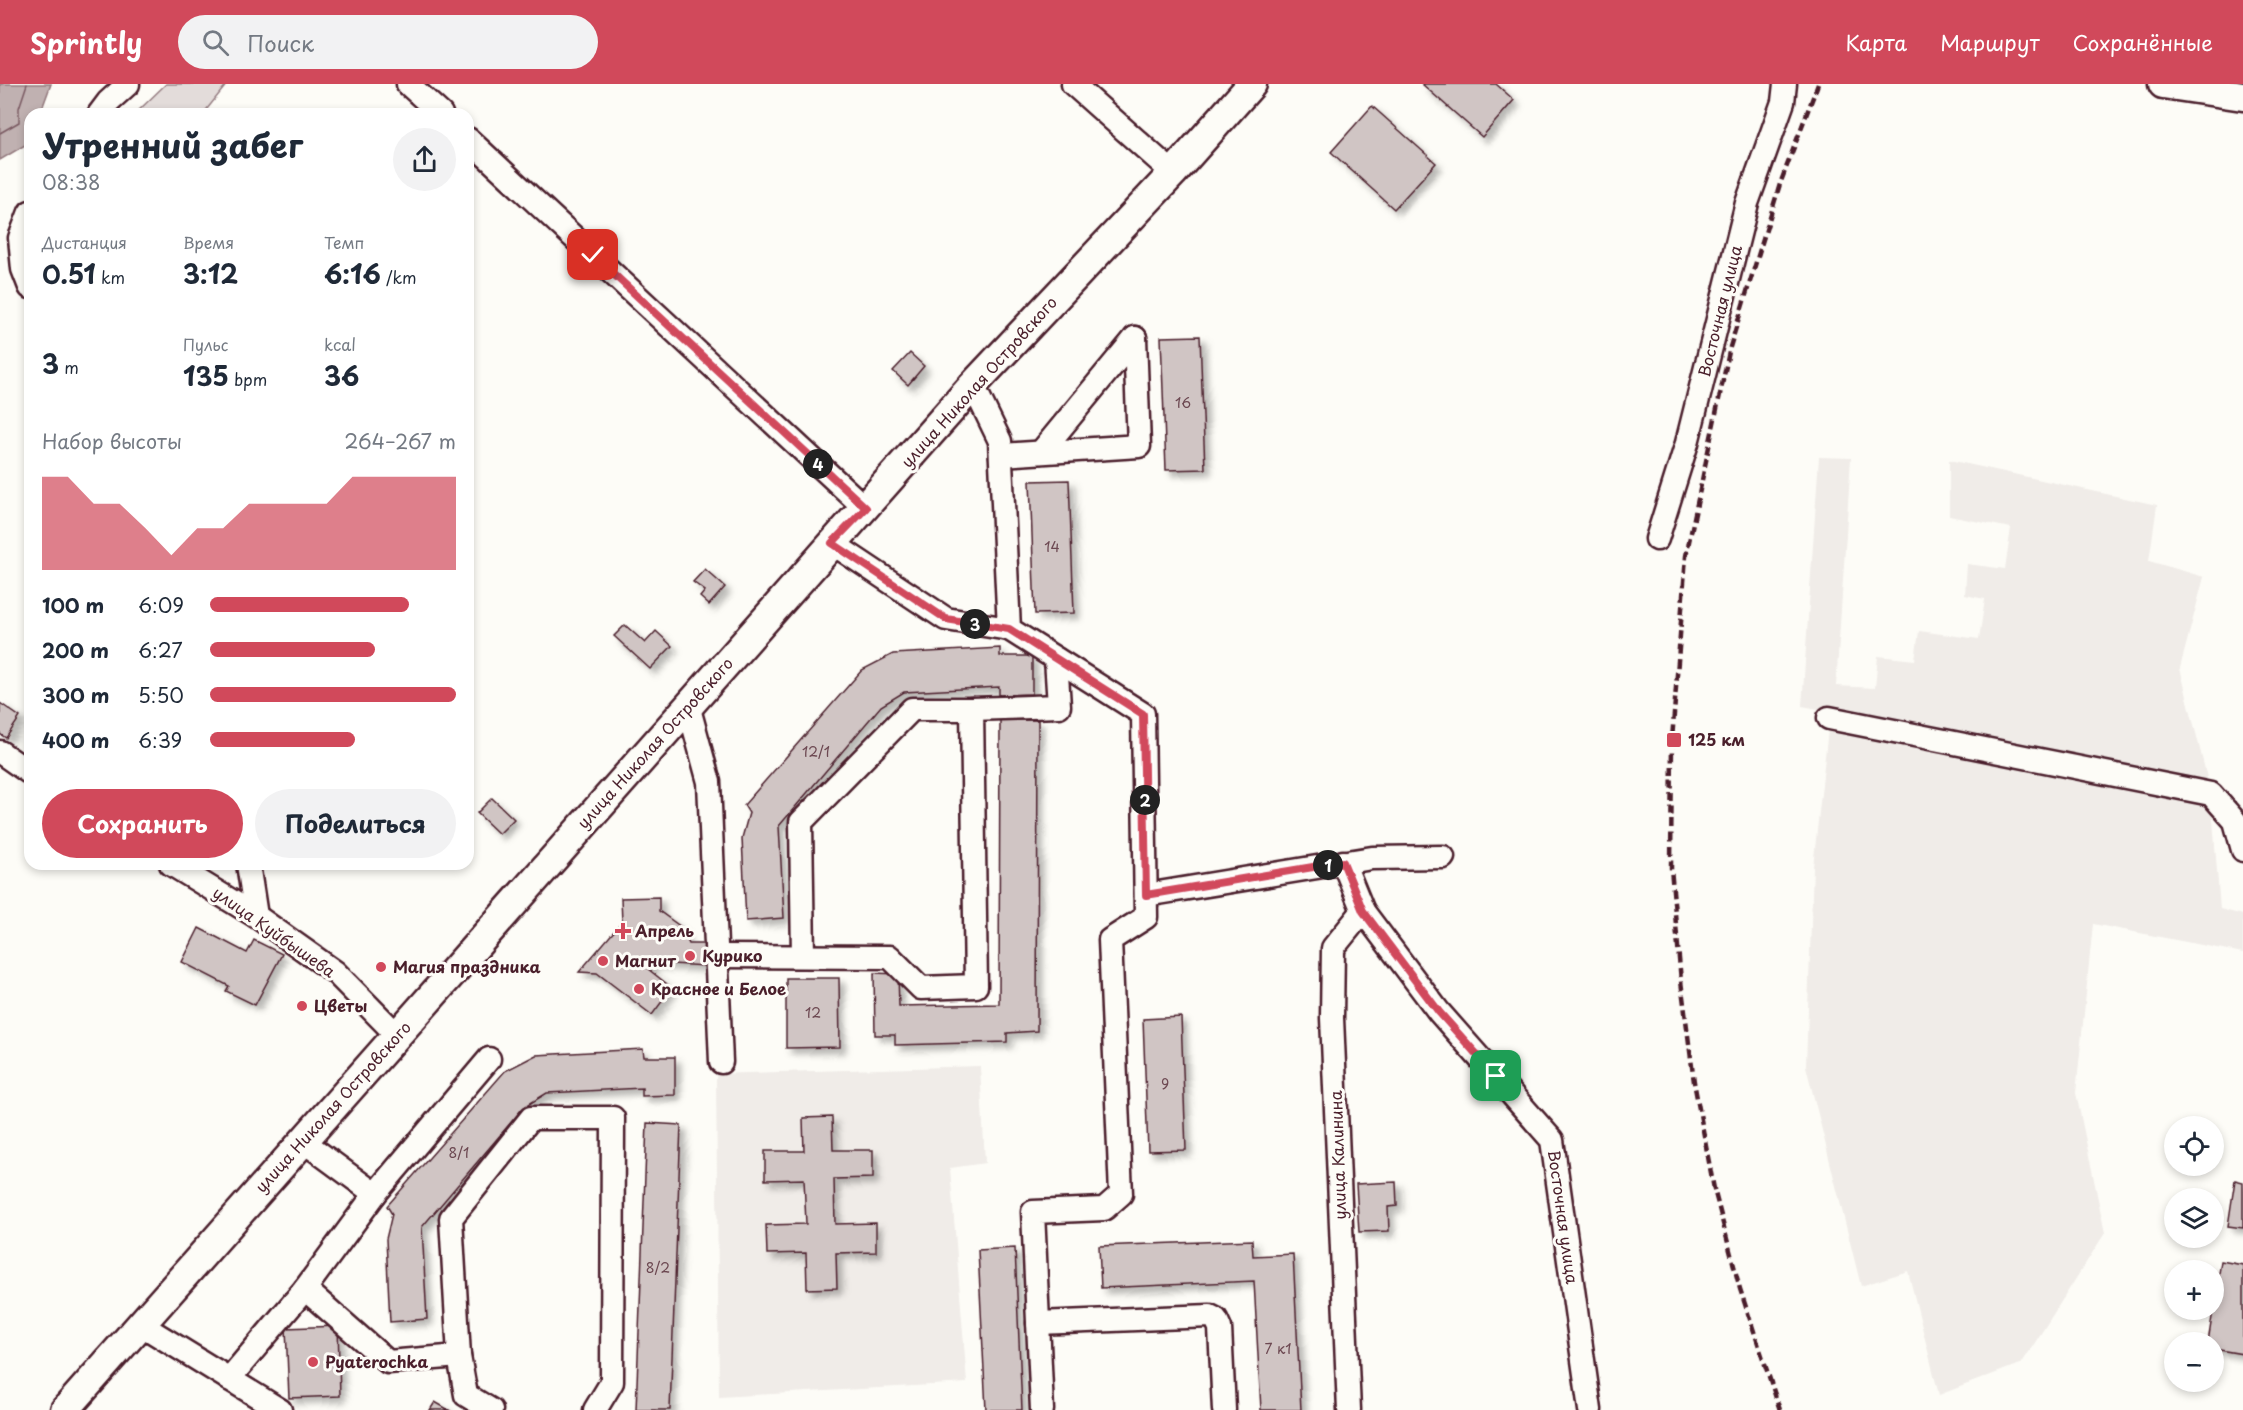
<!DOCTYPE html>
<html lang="ru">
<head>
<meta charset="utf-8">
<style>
	:root { --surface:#fff; --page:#f2f2f3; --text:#1f2937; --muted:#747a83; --accent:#d1495b }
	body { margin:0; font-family:"Playpen Sans",sans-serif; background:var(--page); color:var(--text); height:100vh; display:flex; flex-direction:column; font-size:22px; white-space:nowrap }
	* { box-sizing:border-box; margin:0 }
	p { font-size:20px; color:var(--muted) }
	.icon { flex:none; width:33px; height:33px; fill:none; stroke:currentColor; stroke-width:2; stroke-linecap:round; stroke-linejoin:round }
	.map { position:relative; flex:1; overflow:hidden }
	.drawer { position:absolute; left:24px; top:24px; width:450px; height:762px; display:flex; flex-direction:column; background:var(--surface); border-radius:18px; box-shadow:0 3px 9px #0003 }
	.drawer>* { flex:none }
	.buttons { position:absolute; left:2164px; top:1032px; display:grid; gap:12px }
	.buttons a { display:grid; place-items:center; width:60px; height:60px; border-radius:50%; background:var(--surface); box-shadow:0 3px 9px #0003; font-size:30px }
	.pin { position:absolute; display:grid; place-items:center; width:51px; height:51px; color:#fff; margin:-26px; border-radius:12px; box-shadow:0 3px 9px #0006 }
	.km { position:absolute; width:30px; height:30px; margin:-15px; border-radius:50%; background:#222; color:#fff; font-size:16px; line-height:30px; text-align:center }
	.round { display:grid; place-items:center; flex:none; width:63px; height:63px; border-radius:32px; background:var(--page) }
	.overview { display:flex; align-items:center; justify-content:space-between; height:102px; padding:0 18px }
	h1 { font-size:33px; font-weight:700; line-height:45px }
	.metrics { display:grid; grid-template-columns:repeat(3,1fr); gap:9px; height:102px; padding:6px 18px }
	.metrics div { display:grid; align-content:center }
	.metrics b { font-size:26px; font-weight:700 }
	.metrics small { font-size:16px; font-weight:400 }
	.metrics p { font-size:16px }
	.chart { height:168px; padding:12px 18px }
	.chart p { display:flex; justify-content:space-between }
	.chart svg { width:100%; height:108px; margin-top:6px; fill:var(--accent); opacity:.7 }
	.primary-button { display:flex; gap:12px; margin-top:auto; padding:12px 18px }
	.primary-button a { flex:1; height:69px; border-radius:36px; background:var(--accent); color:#fff; font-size:24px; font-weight:700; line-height:69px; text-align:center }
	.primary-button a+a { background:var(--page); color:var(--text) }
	ul { padding:0 18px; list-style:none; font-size:20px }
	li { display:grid; grid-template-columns:96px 72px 1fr; align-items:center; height:45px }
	li i { height:15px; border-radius:8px; background:var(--accent) }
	header { display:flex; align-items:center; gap:36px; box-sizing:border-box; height:84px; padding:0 30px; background:var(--accent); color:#fff }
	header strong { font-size:28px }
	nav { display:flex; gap:33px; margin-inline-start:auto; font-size:21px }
	.search { width:420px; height:54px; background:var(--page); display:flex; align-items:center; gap:15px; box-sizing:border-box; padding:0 21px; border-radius:33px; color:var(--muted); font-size:22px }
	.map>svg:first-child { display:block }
	.built { fill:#f0ece8 }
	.green { fill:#e3dcda; stroke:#967e82; stroke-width:1.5 }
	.water { fill:#c0b1b1; stroke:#91777b; stroke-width:1.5 }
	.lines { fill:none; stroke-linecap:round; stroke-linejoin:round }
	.shore { stroke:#795961; stroke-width:1.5 }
	.building { fill:#d0c5c4; stroke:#4a1f2b; stroke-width:1.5; filter:url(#shadow) }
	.minor-casing { stroke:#4a1f2b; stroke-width:27 }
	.major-casing { stroke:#4a1f2b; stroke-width:33 }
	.minor { stroke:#fdfcf7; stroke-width:22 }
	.major { stroke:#fdfcf7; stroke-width:28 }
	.rail { stroke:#4a1f2b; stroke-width:4.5; stroke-dasharray:9 4.5; stroke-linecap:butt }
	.route-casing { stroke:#fff; stroke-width:12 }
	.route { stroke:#d1495b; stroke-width:8 }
	.poi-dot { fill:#d1495b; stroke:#fdfcf7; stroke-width:2 }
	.labels { text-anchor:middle; stroke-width:6; stroke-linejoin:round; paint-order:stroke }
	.number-label { font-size:14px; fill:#6c4851 }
	.street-label { font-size:16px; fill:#4a1f2b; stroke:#fdfcf7 }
	.poi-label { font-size:16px; font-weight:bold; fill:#4a1f2b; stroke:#fdfcf7; text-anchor:start }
</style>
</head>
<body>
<header>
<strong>Sprintly</strong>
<div class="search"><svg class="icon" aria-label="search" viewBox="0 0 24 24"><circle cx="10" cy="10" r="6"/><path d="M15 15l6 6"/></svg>Поиск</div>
<nav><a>Карта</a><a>Маршрут</a><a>Сохранённые</a></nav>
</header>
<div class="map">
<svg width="2243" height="1326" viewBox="0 0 2243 1326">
	<defs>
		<filter id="shadow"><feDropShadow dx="5.5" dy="5.5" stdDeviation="3" flood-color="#0004"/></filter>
	</defs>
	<rect width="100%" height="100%" fill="#fdfcf7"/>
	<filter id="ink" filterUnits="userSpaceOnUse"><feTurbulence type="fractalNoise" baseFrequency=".0167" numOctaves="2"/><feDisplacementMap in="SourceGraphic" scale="12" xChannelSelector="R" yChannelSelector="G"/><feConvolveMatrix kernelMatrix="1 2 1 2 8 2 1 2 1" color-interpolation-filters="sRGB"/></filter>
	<g filter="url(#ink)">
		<g class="built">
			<path d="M1819 373 1851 374 1836 602 1875 604 1878 572 1915 576 1919 547 1979 555 1985 515 1965 511 1967 480 2005 485 2011 444 1949 432V376L2157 421 2149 477 2204 493 2180 584 2211 710 2220 825 2243 831V869L2093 840 2076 1009 2105 1149 2022 1279 1939 1311 1908 1187 1861 1202 1806 982 1813 783 1830 627 1802 622Z"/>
			<path d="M980 982 985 1079 950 1084 967 1299 719 1313 716 990Z"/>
		</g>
		<path class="green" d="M166 0H227L203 30H135Z"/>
		<path class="water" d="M0 0H51L40 30H30V58L0 76Z"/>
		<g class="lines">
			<path class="shore" d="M0 49 19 38V24L27 0"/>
		</g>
		<g class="building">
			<path d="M1422 0H1496L1514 16 1482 53Z"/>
			<path d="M1372 22 1436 79 1394 125 1331 68Z"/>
			<path d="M1200 252 1205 385 1166 386 1161 253Z"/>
			<path d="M910 269 924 282 908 301 893 287Z"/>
			<path d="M1069 396 1074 529 1035 530 1030 397Z"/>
			<path d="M705 485 725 503 709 521 700 513 705 507 693 498Z"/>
			<path d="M625 541 645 559 656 547 672 562 650 585 614 552Z"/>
			<path d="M1000 564V572H1032V610L999 611V603L904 608 881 622 779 742 784 834 746 837 742 754 749 729 744 721 862 586 893 570Z"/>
			<path d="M0 619 20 633 6 654 0 650Z"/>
			<path d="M1000 636H1038L1037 947 1007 949V958L895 961V951H875L874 889 898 890 899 922 999 920Z"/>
			<path d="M492 714 514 735 499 750 477 729Z"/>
			<path d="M659 813V827L681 843 689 860H707L706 882 654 879 648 885 672 904 652 931 597 889 579 888 622 838 621 814Z"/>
			<path d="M199 844 247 869 254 856 282 870 255 921 226 907 229 902 182 878Z"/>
			<path d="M786 894H839L840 963 786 964Z"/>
			<path d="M1181 933 1186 1066 1148 1067 1143 935Z"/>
			<path d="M643 965 644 973H675V1011L642 1012V1004L547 1009 524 1023 422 1143 427 1235 390 1238 386 1155 392 1130 387 1122 505 987 536 971Z"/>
			<path d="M832 1033 833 1066H873V1094L834 1095 835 1140 876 1139V1168L836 1169 837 1204 807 1205 806 1169 767 1170 766 1141 806 1140 804 1095 765 1096V1067H804L803 1034Z"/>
			<path d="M647 1039 681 1041 670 1326H636Z"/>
			<path d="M2235 1096 2243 1098V1144L2228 1142Z"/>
			<path d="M1396 1098 1397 1122 1388 1123 1389 1147 1359 1148 1356 1100Z"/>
			<path d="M1252 1156 1253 1172 1293 1170 1301 1326H1261L1254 1197 1101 1204 1099 1162Z"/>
			<path d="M1015 1164 1022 1326H986L978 1166Z"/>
			<path d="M2221 1177 2243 1181V1270L2214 1265V1258H2208Z"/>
			<path d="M338 1242 340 1312 289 1314 286 1244Z"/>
			<path d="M435 1318 449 1326H430Z"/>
		</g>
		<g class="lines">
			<defs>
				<g id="minor">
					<path d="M408 0 441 30"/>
					<path d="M1073 0 1173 89"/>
					<path d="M99 30 108 18 128 0"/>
					<path d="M468 55 865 424"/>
					<path d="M30 128 20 154 23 185 30 203"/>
					<path d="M973 301 1000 357 1009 545 1143 630 1146 833 1110 856 1121 1110 1104 1125 1033 1128 1042 1326"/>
					<path d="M1041 368 1135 254"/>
					<path d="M1001 371 1139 362 1135 254"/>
					<path d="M1657 455 1687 359 1747 119 1783 18 1785 0"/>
					<path d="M832 459 946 535 1009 545"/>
					<path d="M688 621 709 698 721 978"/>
					<path d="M1829 634 2211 710 2235 737 2243 766"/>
					<path d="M0 668 30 689"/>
					<path d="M1343 778 1363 827 1439 928 1552 1056 1590 1326"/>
					<path d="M171 780 256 832 335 888 397 951"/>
					<path d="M248 780 256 832"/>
					<path d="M1146 811 1372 774 1443 773"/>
					<path d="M717 872 890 873 921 904 976 902 972 625 1059 622 1056 575"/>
					<path d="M803 872 801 738 912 625H972"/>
					<path d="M303 1057 375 1110 305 1205"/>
					<path d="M375 1110 489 975"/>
					<path d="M1038 1239 1210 1232 1216 1235 1220 1244 1224 1326"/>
					<path d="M140 1240 280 1326"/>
					<path d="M229 1295 305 1205 388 1278 459 1272"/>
					<path d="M491 1326 466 1311 459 1272 451 1134 531 1034H613L612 1298 595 1326"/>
					<path d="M1349 1326 1332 934 1333 864 1363 827"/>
				</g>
				<g id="major">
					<path d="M2163 0 2243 12"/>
					<path d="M65 1326 973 301 1173 89 1252 0"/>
				</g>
			</defs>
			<use href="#minor" class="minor-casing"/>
			<use href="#major" class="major-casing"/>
			<use href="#minor" class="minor"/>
			<use href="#major" class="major"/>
			<path class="rail" d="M1780 1326 1740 1205 1714 1105 1694 998 1681 897 1671 784 1672 656 1686 472 1730 263 1780 100 1818 0"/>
		</g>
	</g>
	<g class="lines" filter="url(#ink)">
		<defs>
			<path id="route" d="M593 171 866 424 832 459 946 535 1009 545 1143 630 1146 811 1343 778 1363 827 1439 928 1496 992"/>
		</defs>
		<use href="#route" class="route-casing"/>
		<use href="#route" class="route"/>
	</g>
	<g class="poi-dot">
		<rect x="1666" y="648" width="16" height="16" rx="3"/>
		<path d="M620 838h6v6h6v6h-6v6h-6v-6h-6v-6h6z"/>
		<circle cx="690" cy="872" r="6"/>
		<circle cx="603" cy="877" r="6"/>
		<circle cx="381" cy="883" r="6"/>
		<circle cx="639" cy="905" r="6"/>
		<circle cx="302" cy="922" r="6"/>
		<circle cx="313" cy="1278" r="6"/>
	</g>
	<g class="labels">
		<g class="number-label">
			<text x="1183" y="324">16</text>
			<text x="1052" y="468">14</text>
			<text x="816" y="673">12/1</text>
			<text x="813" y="934">12</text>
			<text x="1165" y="1005">9</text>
			<text x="459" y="1074">8/1</text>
			<text x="658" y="1189">8/2</text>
			<text x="1278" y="1270">7 к1</text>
		</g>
		<g class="street-label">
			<text transform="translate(1720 227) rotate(-76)" y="6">Восточная улица</text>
			<text transform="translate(979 298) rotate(-48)" y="6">улица Николая Островского</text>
			<text transform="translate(655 659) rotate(-48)" y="6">улица Николая Островского</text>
			<text transform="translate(274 848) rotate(35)" y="6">улица Куйбышева</text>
			<text transform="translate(333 1023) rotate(-48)" y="6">улица Николая Островского</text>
			<text transform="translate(1338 1071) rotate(-92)" y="6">улица Калинина</text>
			<text transform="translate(1563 1133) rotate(82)" y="6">Восточная улица</text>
		</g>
		<g class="poi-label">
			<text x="1688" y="662">125 км</text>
			<text x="635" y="853">Апрель</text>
			<text x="702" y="878">Курико</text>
			<text x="615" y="883">Магнит</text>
			<text x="393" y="889">Магия праздника</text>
			<text x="651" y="911">Красное и Белое</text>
			<text x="314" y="928">Цветы</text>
			<text x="325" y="1284">Pyaterochka</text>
		</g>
	</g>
</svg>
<div class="buttons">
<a><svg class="icon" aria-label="locate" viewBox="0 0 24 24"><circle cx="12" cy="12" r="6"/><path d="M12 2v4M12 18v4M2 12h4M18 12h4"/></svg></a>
<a><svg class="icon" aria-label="layers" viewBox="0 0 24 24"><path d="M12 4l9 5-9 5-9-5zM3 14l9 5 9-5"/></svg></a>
<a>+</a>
<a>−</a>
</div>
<div class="pin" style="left:1496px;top:992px;background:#1e9e55"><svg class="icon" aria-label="arrive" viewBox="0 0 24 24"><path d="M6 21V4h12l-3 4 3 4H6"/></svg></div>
<div class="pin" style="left:593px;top:171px;background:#d93025"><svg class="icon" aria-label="check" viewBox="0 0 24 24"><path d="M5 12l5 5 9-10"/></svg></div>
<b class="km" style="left:1328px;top:781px">1</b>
<b class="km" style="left:1145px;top:716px">2</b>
<b class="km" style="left:975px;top:540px">3</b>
<b class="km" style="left:818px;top:380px">4</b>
<section class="drawer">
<div class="overview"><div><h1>Утренний забег</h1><p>08:38</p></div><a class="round"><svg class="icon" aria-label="share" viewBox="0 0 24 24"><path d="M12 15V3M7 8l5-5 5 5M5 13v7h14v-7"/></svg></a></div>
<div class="metrics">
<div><p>Дистанция</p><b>0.51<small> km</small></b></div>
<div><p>Время</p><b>3:12</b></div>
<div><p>Темп</p><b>6:16<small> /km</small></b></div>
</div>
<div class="metrics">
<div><b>3<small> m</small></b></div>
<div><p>Пульс</p><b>135<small> bpm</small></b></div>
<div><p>kcal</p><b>36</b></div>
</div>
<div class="chart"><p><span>Набор высоты</span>264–267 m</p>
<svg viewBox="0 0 160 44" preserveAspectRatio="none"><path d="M0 44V6L10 6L20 17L30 17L40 27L50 38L60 27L70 27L80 17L90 17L100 17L110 17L120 6L130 6L140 6L150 6L160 6V44z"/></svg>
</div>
<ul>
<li><b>100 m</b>6:09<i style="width:81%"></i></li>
<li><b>200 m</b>6:27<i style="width:67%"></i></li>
<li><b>300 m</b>5:50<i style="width:100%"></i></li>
<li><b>400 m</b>6:39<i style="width:59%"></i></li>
</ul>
<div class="primary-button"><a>Сохранить</a><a>Поделиться</a></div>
</section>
</div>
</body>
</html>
